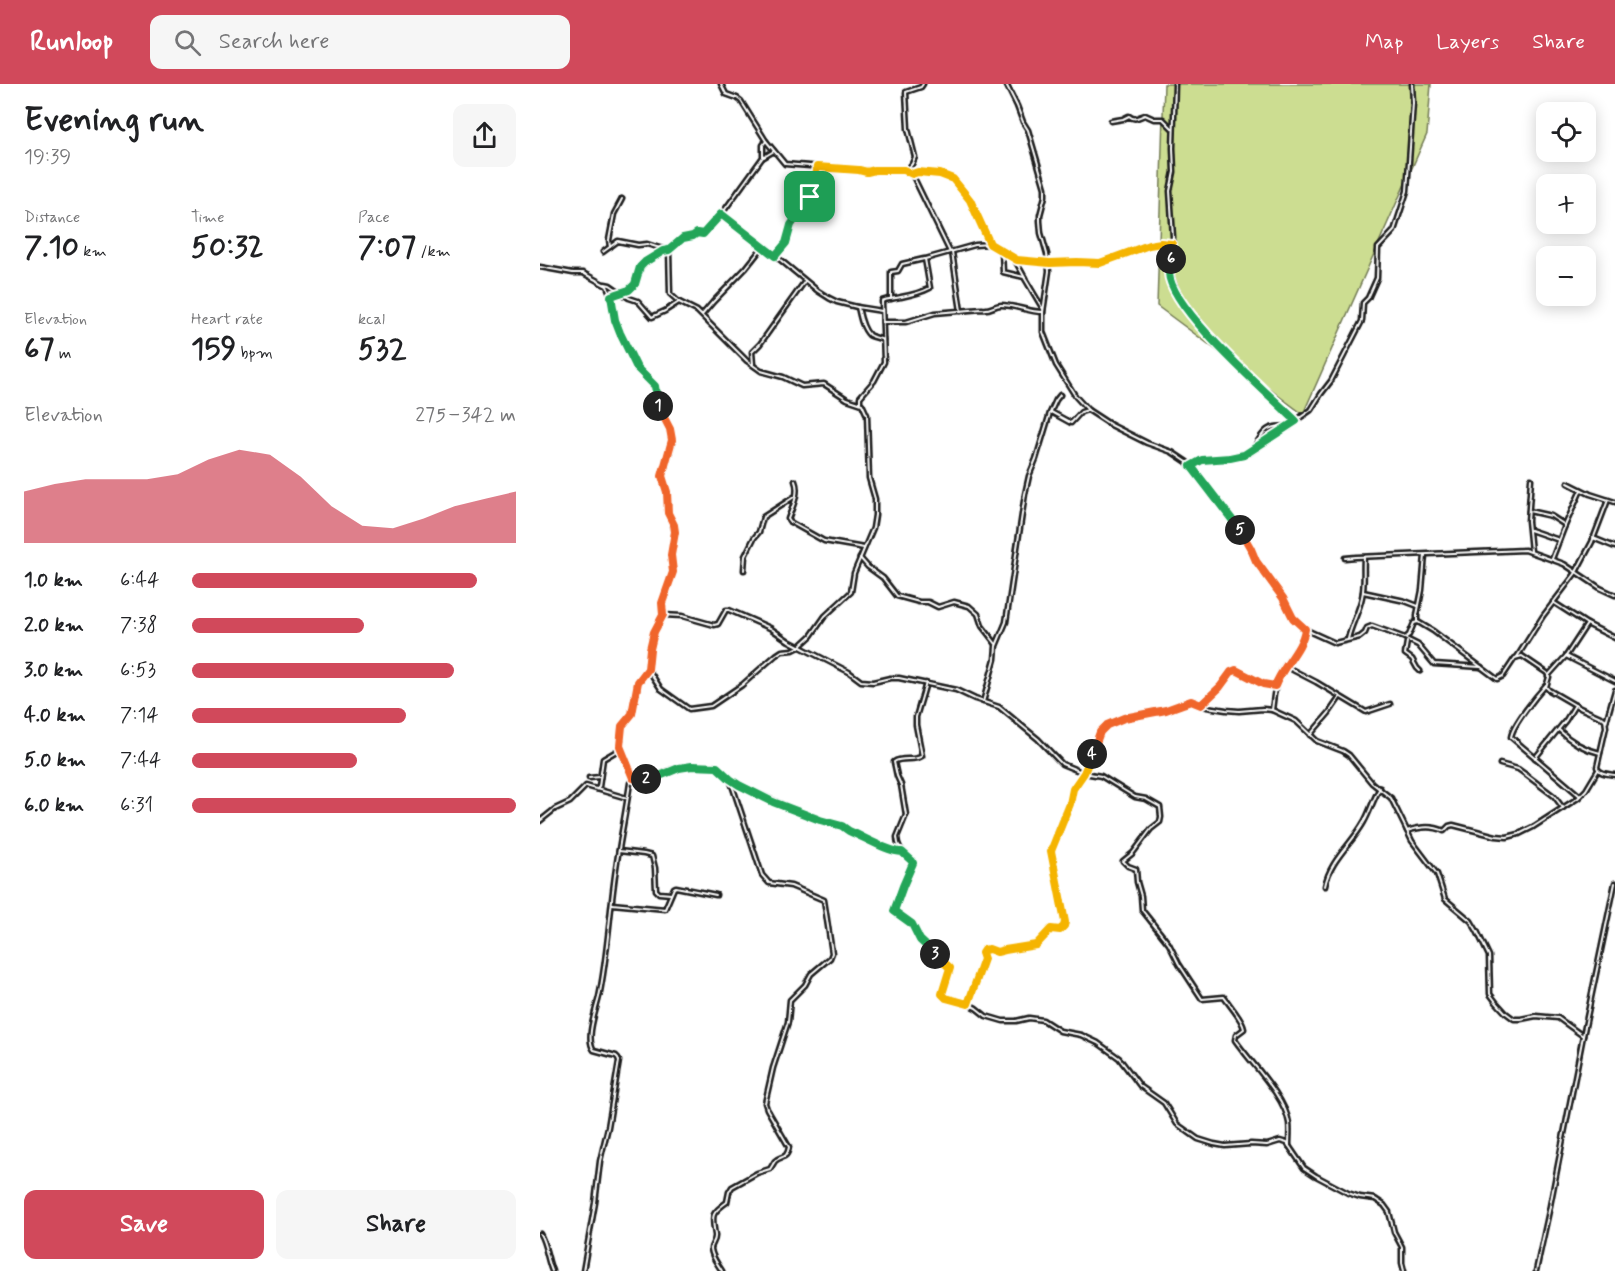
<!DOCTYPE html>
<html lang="en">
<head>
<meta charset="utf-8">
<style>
	:root { --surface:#fff; --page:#f6f6f6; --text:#202124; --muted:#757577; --accent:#d1495b }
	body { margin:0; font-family:Mynerve,sans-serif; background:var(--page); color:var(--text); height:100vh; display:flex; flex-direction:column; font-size:22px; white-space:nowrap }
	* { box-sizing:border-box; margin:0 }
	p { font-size:20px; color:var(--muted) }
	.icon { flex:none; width:33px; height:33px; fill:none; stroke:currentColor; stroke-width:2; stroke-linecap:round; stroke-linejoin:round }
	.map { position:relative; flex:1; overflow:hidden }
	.panel { display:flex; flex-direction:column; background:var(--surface); width:540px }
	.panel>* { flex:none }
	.buttons { position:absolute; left:996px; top:18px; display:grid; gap:12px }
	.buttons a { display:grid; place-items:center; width:60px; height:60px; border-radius:12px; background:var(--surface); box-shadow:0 3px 15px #0003; font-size:30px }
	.pin { position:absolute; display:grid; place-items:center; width:51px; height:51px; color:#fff; margin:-26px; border-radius:12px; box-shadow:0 3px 9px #0006 }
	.km { position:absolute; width:30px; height:30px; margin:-15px; border-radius:50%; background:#222; color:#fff; font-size:16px; line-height:30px; text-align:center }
	.round { display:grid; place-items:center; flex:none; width:63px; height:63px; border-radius:12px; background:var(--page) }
	.headline { display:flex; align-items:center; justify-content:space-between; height:102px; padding:0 24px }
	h1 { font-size:33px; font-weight:700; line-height:45px }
	.stats { display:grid; grid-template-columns:repeat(3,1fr); gap:9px; height:102px; padding:6px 24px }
	.stats div { display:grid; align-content:center }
	.stats b { font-size:30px; font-weight:700 }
	.stats small { font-size:16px; font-weight:400 }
	.stats p { font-size:16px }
	.chart { height:168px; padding:12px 24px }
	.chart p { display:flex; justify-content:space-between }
	.chart svg { width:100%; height:108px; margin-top:6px; fill:var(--accent); opacity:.7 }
	.action { display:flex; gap:12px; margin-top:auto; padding:12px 24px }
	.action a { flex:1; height:69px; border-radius:12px; background:var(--accent); color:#fff; font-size:24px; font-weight:700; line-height:69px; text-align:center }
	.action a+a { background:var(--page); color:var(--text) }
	ul { padding:0 24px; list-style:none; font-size:20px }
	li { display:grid; grid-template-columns:96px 72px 1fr; align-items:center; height:45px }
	li i { height:15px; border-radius:8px; background:var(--accent) }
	header { display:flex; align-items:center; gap:36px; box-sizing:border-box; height:84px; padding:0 30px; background:var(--accent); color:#fff }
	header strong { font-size:28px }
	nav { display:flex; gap:33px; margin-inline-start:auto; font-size:21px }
	.search { width:420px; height:54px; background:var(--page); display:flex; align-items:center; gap:15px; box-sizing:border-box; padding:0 21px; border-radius:12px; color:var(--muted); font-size:22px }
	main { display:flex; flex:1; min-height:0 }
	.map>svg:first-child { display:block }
	.green { fill:#ccdd91; stroke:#747c56; stroke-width:1.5 }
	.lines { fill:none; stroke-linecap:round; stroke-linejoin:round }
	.street-casing { stroke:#1c1c1c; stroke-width:7 }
	.street { stroke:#fff; stroke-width:2 }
	.split-1-casing { stroke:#fff; stroke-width:12 }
	.split-2-casing { stroke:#fff; stroke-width:12 }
	.split-3-casing { stroke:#fff; stroke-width:12 }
	.split-4-casing { stroke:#fff; stroke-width:12 }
	.split-5-casing { stroke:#fff; stroke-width:12 }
	.split-6-casing { stroke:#fff; stroke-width:12 }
	.split-7-casing { stroke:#fff; stroke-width:12 }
	.split-1 { stroke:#22a559; stroke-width:8 }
	.split-2 { stroke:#f0652b; stroke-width:8 }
	.split-3 { stroke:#22a559; stroke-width:8 }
	.split-4 { stroke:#f5b400; stroke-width:8 }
	.split-5 { stroke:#f0652b; stroke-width:8 }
	.split-6 { stroke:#22a559; stroke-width:8 }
	.split-7 { stroke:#f5b400; stroke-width:8 }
</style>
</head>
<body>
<header>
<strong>Runloop</strong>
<div class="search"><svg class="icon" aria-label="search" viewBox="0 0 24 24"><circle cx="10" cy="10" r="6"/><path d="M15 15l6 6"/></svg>Search here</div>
<nav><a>Map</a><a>Layers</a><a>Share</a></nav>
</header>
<main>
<section class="panel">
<div class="headline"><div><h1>Evening run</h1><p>19:39</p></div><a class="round"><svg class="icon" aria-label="share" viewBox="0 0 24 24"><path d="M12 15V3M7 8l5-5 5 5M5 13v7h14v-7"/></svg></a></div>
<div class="stats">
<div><p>Distance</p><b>7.10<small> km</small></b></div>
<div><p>Time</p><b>50:32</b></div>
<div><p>Pace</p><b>7:07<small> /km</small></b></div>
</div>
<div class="stats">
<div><p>Elevation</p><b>67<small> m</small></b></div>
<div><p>Heart rate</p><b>159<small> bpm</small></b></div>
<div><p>kcal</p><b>532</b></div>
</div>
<div class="chart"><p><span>Elevation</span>275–342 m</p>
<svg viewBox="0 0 160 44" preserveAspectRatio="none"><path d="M0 44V23L10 20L20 18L30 18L40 18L50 16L60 10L70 6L80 8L90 17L100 29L110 37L120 38L130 34L140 29L150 26L160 23V44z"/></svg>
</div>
<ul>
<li><b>1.0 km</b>6:44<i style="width:88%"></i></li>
<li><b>2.0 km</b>7:38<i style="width:53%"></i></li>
<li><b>3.0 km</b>6:53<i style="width:81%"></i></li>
<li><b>4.0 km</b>7:14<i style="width:66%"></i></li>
<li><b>5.0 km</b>7:44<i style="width:51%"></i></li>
<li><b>6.0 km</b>6:31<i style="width:100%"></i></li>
</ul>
<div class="action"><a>Save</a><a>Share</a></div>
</section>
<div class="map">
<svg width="1075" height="1187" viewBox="0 0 1075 1187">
	<rect width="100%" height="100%" fill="#fff"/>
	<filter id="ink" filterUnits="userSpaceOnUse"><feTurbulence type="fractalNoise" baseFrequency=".0167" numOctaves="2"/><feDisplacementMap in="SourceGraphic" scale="12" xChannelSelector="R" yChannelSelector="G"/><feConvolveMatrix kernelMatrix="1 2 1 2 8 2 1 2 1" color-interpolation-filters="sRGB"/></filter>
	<g filter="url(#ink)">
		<path class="green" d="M624 0H891L887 50 763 330 617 222Z"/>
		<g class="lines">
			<defs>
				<g id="street">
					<path d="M181 0 186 10 197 14 201 17 226 57 245 80 319 86C335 90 357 80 372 90L378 88 400 90 413 95 430 116 450 160 477 176 510 179 537 178 560 179 609 161 621 159 632 160"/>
					<path d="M466 0 477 22 483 38 488 46 505 104V112L500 131V137L501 149 507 170 509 187 503 228V248L516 281 536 313 548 326 571 341 607 359 632 368 647 378 698 443 711 465 716 477 743 514 753 534 764 545 795 559 820 553 825 549 827 544 832 542 865 554 869 551 874 539 878 538 893 547 957 595 963 592 975 574 982 572 1007 589 1009 593 1006 603 1009 606 1040 624 1065 635 1066 643 1057 683C1059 690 1068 690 1075 691"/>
					<path d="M635 0 633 64 634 88 630 107 633 153 629 189 640 216 660 241 690 273 755 337"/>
					<path d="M571 37 583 35 589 32C595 37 598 33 605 31L614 35H623L633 45"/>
					<path d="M224 73 234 67"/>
					<path d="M367 86 372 80 375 73 368 45 366 8 381 3 383 0"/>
					<path d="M372 90 410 168"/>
					<path d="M181 131 226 164 278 207 289 214 297 218 317 223 342 227"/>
					<path d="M70 163 69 156 74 130 82 115"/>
					<path d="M63 168 78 157 98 161 107 160 126 166"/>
					<path d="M412 168 421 227"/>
					<path d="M462 168 463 188 484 193 503 225"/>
					<path d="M235 172 246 159 254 136 261 127 266 115 272 111 277 83"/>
					<path d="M475 176 485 194"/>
					<path d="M0 183 33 189H43L67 202 71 212 75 236 80 249 97 284 115 302 118 322 131 348 132 360 122 392 127 408 128 429 133 441 135 448 131 471 133 488 122 519 123 532 114 548 110 565 108 585 98 599 91 631 82 642 80 662 93 694 90 699C85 733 78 766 74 799 69 837 67 875 59 913 56 926 45 955 54 966L76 972 78 974 79 977 68 1043 60 1077 55 1119 43 1187"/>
					<path d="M65 200 70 201 89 214 98 217 112 233 125 227 139 218"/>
					<path d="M71 212 91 204 95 200 102 180 124 167 129 166"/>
					<path d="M351 215V188L358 187 362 180 384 175"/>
					<path d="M318 223C320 232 322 244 329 251 332 253 339 254 343 256"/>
					<path d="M162 231 173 218 206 184 221 165V161"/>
					<path d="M343 238H366L395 229 442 225C450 227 454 221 461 221 475 221 488 228 503 228"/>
					<path d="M213 280 212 268 220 260 265 197"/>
					<path d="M320 318V313L334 297 344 278 342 217C348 214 354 215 361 213 371 211 381 209 390 204L385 175 435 161 450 160"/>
					<path d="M511 328 531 339 541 328 548 326"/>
					<path d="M714 364C723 347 728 340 749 343"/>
					<path d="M651 382 660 377 694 373 709 369 771 326 781 310 791 297 822 237 823 219 828 214 837 194 838 164 854 147 867 107 873 19 872 0"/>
					<path d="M255 397C260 409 252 424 248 435L250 438 284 457 324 464"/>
					<path d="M1028 399 1050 410 1075 418"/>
					<path d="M989 427 1011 432 1025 441"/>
					<path d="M990 446 1019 456"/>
					<path d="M1053 454 1075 463"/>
					<path d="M991 467 988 437 991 395"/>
					<path d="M320 474 328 483 343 494 357 512 379 518H388L398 523 414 518 429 522 438 530 442 542 456 560"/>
					<path d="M805 474 816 473 985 466 1024 480 1060 504 1075 511"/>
					<path d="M1012 475 1024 444 1041 406"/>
					<path d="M204 486 205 472 214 454 219 448 223 433 254 413"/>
					<path d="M823 508 865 517 878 522"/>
					<path d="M1013 518 1047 540 1075 554"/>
					<path d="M123 531 142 532 174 541 178 540 186 526H189L230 544 249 557 309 588 321 597 333 598 350 594H359L416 606 435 615 459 623 498 655 522 680 544 689 561 692 595 713 606 715 620 723 621 733 620 738 611 745 593 769 583 777 588 782 596 785 597 798 601 812 602 826 629 860 639 880 662 915 684 913C690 922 703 936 704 945L696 951 695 956C710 978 745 1012 749 1039 750 1046 749 1054 749 1062"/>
					<path d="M877 538V531L882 506 885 471"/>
					<path d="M865 554 868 556 878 561 894 580 941 583"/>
					<path d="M808 555C811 541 819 528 822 513 825 501 823 486 824 474"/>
					<path d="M867 558 865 570 872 575 877 584 880 587"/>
					<path d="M1026 572 1075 597"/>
					<path d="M977 573 1003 532 1035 490 1052 458 1068 416"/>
					<path d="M745 582 776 598 826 628 850 620"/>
					<path d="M108 585 121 605 149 625 171 622 202 601 236 571 242 567 253 566 259 563 271 552 285 532 311 508 314 489 333 444 335 431V415L329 394 327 331 322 320 307 315 284 300 262 302 243 293 221 287 207 277 157 227 139 218 130 210 129 166 143 154 153 152 157 149 163 150 181 131 223 73V61L226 57"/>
					<path d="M1008 592 1026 572 1047 540"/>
					<path d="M386 599 376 633V641L382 672C374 678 362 672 354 678L357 692 361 701 366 731 357 753C358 769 367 768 373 779L363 802 354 827 372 840 380 856 409 882 410 887 402 910 406 914 428 920 436 924 446 932 463 937H476L489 934 503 936 520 947 541 951 558 959 579 974 600 1002 624 1019 637 1040 658 1055 674 1060 685 1062 711 1060 727 1061 740 1057 747 1059 764 1084 776 1092 808 1109 820 1113 835 1115 844 1121 849 1128 854 1148 862 1163V1179L864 1187"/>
					<path d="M1006 601C997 611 973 640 971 653L1040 712"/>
					<path d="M443 618 455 575 456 562 466 538 485 410 489 392 496 375 510 329 516 316 520 311"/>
					<path d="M661 621 680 603 691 588 695 586 723 600 735 602"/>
					<path d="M732 626C734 613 734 600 741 588 749 574 762 562 765 545"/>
					<path d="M1066 638 1075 606"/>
					<path d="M1019 646C1031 658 1043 665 1060 669"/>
					<path d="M770 651 789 629 800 613"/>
					<path d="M995 674 1026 636 1035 621"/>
					<path d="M960 680 978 685 985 690 1014 712 1023 724"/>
					<path d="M49 694 60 693"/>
					<path d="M93 694 100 696 117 693 131 686 152 682 177 683 190 695 203 703 247 723 280 736 306 744 309 747C323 753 349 768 362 768"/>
					<path d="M57 705 59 703 63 675 80 665"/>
					<path d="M0 737 15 725 30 718 46 702 87 714"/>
					<path d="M867 747C879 743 892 741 904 747L909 742 913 741 956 752 967 753 979 750 993 743 1038 714 1046 706 1058 686"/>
					<path d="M79 767 104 770 112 772 115 784 116 806 119 809 131 810"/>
					<path d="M785 802C790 776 812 760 824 738 830 728 833 715 840 704"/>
					<path d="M72 820 125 825 134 804 136 803 176 811"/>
					<path d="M428 920 444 875 442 869 444 866 449 865 457 868 464 866 496 861 511 845 520 846 524 842 525 839 511 767 530 720 533 705 544 689 562 645C579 631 604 631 625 626 634 624 643 619 652 617L667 623 686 626 699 627 723 625 732 626 756 637 777 657 803 667 809 671 832 699 851 714 872 757 897 790 905 815 931 837 937 847 949 872 950 910 956 918 966 929 974 935H981L996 932 1018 934 1043 952"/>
					<path d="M0 1150C6 1160 7 1175 12 1187"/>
					<path d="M182 1187C178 1180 172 1174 171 1165 171 1160 176 1157 175 1151 172 1132 170 1130 187 1118L189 1108 192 1103 217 1089 230 1085C231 1084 234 1078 235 1077 241 1071 247 1076 249 1063L227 1025 225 1019 233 984 248 938 250 916 265 901 271 890 290 874 292 869 284 816 251 802 229 799 222 791 190 695"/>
					<path d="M996 1187 1009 1127 1043 952 1075 799"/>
				</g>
			</defs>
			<use href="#street" class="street-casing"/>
			<use href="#street" class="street"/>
		</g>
	</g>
	<g class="lines" filter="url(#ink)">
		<defs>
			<path id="split-1" d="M118 322 115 302 97 284 80 249 75 236 71 212 89 206 95 200 100 183 105 178 123 167 129 166 143 154 153 152 157 149 163 150 181 130 235 172 246 159 251 141 264 122 266 115 270 113"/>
			<path id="split-2" d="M106 695 100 696 93 694 80 662 82 642 92 630 98 598 108 585 110 565 114 548 123 531 122 519 133 488 131 471 135 448 134 441 128 429 127 408 122 392 132 356 130 345 118 322"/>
			<path id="split-3" d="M106 695 117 693 139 684 152 682 177 683 190 695 199 701 233 718 280 736 302 742 309 747C324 753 348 768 362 768L372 777 373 779 363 802 354 827 372 840 380 856 395 870"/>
			<path id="split-4" d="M395 870 410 884 402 910 406 914 428 920 444 875 442 869 444 866 449 865 457 868 465 866 496 861 511 845 520 846 524 842 525 838 511 767 530 720 533 705 544 689 552 670"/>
			<path id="split-5" d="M552 670 560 648 567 641 584 634 626 626 651 617 661 621 680 603 691 588 696 586 723 600 735 602C742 582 762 566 765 545L753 534 743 514 716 477 711 465 700 446"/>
			<path id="split-6" d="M631 175C630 179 629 184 629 189 630 225 728 309 756 337L704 371 690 374 662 376 651 382 700 446"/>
			<path id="split-7" d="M270 113 277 83 319 86 327 88 335 86H364L372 90 378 88 400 90 413 95 430 116 450 160 477 176 510 179 537 178 560 179 609 161 621 159 632 160 631 175"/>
		</defs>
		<use href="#split-1" class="split-1-casing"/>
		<use href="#split-2" class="split-2-casing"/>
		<use href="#split-3" class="split-3-casing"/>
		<use href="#split-4" class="split-4-casing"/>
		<use href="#split-5" class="split-5-casing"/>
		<use href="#split-6" class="split-6-casing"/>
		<use href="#split-7" class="split-7-casing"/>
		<use href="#split-1" class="split-1"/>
		<use href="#split-2" class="split-2"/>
		<use href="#split-3" class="split-3"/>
		<use href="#split-4" class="split-4"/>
		<use href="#split-5" class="split-5"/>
		<use href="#split-6" class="split-6"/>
		<use href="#split-7" class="split-7"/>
	</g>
</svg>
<div class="buttons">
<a><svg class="icon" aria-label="locate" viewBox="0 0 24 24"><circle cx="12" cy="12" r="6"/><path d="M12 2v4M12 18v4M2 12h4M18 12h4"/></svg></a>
<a>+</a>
<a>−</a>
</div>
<div class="pin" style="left:270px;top:113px;background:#1e9e55"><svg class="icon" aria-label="arrive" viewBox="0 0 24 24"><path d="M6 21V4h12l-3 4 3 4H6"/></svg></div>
<b class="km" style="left:118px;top:322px">1</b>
<b class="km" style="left:106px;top:695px">2</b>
<b class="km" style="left:395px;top:870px">3</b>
<b class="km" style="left:552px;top:670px">4</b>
<b class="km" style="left:700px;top:446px">5</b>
<b class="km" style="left:631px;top:175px">6</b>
</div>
</main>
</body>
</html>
